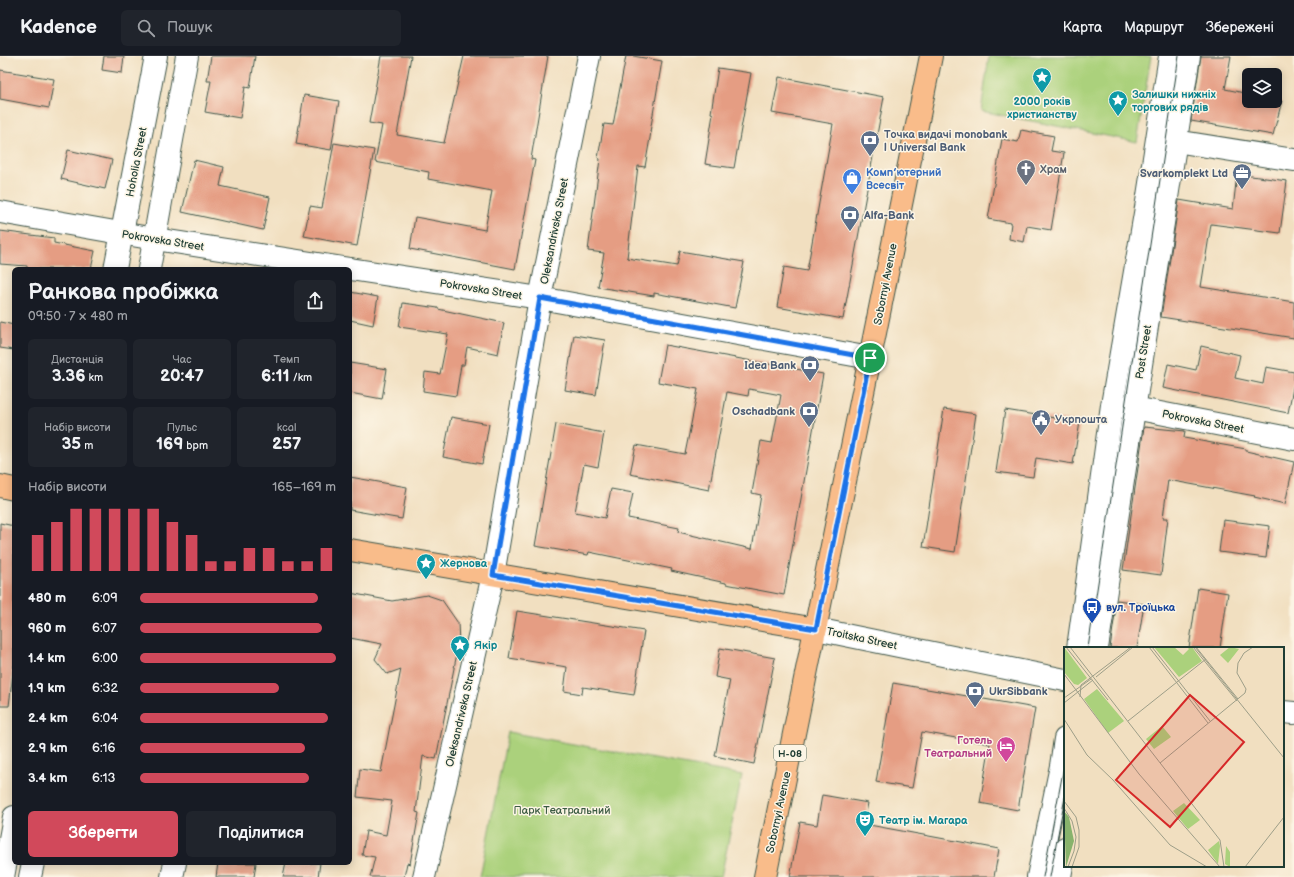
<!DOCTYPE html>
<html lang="uk">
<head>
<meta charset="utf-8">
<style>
	:root { --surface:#171b24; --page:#20242c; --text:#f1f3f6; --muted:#9ea1a6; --line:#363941; --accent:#d1495b }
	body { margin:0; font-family:"Balsamiq Sans",sans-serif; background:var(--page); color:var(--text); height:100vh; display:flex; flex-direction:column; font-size:15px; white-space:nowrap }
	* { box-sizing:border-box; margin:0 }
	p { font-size:13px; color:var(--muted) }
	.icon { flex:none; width:22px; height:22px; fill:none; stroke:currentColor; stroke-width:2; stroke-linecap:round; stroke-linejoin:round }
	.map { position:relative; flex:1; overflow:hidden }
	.details { position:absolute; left:12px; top:211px; width:340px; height:598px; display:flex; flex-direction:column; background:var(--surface); border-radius:6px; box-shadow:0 2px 10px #0003 }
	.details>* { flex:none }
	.tools { position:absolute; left:1242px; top:12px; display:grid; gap:8px }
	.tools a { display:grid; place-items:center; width:40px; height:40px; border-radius:6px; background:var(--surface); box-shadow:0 2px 10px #0003; font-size:20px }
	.pin { position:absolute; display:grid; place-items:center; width:34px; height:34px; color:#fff; margin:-17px; border:2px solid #fff; border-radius:50%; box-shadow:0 1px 4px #0007 }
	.round { display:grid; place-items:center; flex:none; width:42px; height:42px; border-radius:6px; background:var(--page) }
	.summary { display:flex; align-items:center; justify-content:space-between; height:68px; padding:0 16px }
	h1 { font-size:22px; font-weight:800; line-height:30px }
	.figures { display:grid; grid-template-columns:repeat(3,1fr); gap:6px; height:68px; padding:4px 16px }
	.figures div { display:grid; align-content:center; border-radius:6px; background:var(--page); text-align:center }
	.figures b { font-size:17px; font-weight:800 }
	.figures small { font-size:11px; font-weight:400 }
	.figures p { font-size:11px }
	.chart { height:112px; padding:8px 16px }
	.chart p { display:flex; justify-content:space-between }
	.chart svg { width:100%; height:72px; margin-top:4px; stroke:var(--accent); stroke-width:6 }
	.primary-button { display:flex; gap:8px; margin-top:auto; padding:8px 16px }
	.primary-button a { flex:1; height:46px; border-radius:6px; background:var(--accent); color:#fff; font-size:16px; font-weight:800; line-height:46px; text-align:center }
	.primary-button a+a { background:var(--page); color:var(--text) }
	ul { padding:0 16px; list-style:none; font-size:13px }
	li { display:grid; grid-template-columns:64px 48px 1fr; align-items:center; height:30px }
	li i { height:10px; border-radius:5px; background:var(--accent) }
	header { display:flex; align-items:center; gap:24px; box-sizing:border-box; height:56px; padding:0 20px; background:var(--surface); border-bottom:1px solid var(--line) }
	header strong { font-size:19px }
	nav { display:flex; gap:22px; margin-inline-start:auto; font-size:14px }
	.search { width:280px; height:36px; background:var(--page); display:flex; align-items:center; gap:10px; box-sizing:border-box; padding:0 14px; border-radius:6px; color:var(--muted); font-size:15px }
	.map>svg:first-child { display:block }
	.green { fill:#abd17c; stroke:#658758 }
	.building { fill:#e59d83 }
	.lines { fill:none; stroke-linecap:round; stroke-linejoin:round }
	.minor-casing { stroke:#3e5549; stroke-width:24 }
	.major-casing { stroke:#3e5549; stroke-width:24 }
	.minor { stroke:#fff; stroke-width:22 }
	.major { stroke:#f9bc8a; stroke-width:22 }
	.tram { stroke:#1f3d34; stroke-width:1 }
	.route-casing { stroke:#fff; stroke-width:8 }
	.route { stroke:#1a73e8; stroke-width:5 }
	.labels { text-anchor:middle; stroke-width:3; stroke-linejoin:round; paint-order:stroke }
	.shield { fill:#fcf5e5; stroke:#617469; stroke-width:1 }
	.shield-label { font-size:10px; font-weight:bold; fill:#1f3d34 }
	.culture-label { font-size:11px; font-weight:bold; fill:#0d838f; stroke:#fcf5e5; text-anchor:start }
	.service-label { font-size:11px; font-weight:bold; fill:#4e5e75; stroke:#fcf5e5; text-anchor:start }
	.street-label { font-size:11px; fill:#1f3d34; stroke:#fcf5e5 }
	.worship-label { font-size:11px; font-weight:bold; fill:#5b616d; stroke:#fcf5e5; text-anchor:start }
	.shop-label { font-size:11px; font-weight:bold; fill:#366cbe; stroke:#fcf5e5; text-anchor:start }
	.transit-label { font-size:11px; font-weight:bold; fill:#164399; stroke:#fcf5e5; text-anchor:start }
	.hotel-label { font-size:11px; font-weight:bold; fill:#b23c85; stroke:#fcf5e5; text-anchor:end }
	.park-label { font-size:11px; fill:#3b5b42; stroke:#fcf5e5 }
	.inset-road { fill:none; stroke:#9d9e88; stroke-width:1 }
	.view { fill:#d62828; fill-opacity:0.15; stroke:#d62828; stroke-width:2 }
	.inset-edge { fill:none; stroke:#1f3d34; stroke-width:2 }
</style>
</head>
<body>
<header>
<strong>Kadence</strong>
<div class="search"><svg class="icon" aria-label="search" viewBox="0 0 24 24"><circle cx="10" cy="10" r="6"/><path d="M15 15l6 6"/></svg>Пошук</div>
<nav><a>Карта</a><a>Маршрут</a><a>Збережені</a></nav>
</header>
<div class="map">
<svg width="1294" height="821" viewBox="0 0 1294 821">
	<rect width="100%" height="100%" fill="#fcf5e5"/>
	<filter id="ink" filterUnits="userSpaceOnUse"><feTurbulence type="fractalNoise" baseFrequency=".025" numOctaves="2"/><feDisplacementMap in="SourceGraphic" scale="8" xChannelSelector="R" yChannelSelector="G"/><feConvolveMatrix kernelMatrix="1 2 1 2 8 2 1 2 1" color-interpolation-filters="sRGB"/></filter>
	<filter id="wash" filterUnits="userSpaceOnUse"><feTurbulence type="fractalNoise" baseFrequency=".012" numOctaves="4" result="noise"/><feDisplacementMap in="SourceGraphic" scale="16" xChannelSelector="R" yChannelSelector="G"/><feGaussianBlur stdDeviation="0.9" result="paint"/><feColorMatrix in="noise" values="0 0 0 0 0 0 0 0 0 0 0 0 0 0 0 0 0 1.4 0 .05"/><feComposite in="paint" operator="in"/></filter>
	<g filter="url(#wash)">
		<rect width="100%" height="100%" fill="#f1dfc0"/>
		<g class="green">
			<path d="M989 0H1151L1137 86 981 55Z"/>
			<path d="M508 676 742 719 721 821H480Z"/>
		</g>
		<g id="blocks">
			<g class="building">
				<path d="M104 0H124L122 17 102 14Z"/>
				<path d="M211 0H255L250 32 245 31 240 62 205 56 211 25H207Z"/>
				<path d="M381 0H411L397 79 444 87 464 0H548L531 103 535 104 515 213 410 193 415 161 485 174 492 135 428 123 429 116 375 106 382 69 369 67Z"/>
				<path d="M626 0H633L662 5 650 76H651L645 111 638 110 627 202 677 210 680 195 744 206 735 252 654 237V240L598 231 604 197 588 195 600 103 598 102 604 68 613 69Z"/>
				<path d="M1201 0H1231L1225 33 1249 38V45H1282L1273 79 1191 65Z"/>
				<path d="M718 12 751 17 734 112 705 108 713 58 711 57Z"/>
				<path d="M0 14 54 23 49 52 0 43Z"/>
				<path d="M779 21 884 41 843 263 777 251 784 211 807 215 833 68 772 57Z"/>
				<path d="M304 39 339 45 331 94 296 88Z"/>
				<path d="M1021 74 1054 80 1051 95 1064 97 1051 174 1027 170 1024 186 1009 183 1011 167 988 163 1002 83 1018 86Z"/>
				<path d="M334 87 374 94 357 190 304 180 310 150 322 152Z"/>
				<path d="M68 94 112 104 105 133 61 123Z"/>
				<path d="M194 104 224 111 220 130 270 141 263 174 182 156Z"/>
				<path d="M1237 118 1287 125 1280 177 1211 168 1201 231 1294 246V282L1161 261 1179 144 1233 153Z"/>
				<path d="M0 175 54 182V187L95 195 91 213H27V210L0 208Z"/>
				<path d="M350 236 378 241 373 269 350 264Z"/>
				<path d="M403 247 438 252V253L504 267 498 298 467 291 464 309H461L456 340 423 335 425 316 440 318 448 278 399 271Z"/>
				<path d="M0 266 14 269V294L0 292Z"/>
				<path d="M574 279 605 284 596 339 565 334Z"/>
				<path d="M665 289 823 318 784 539 726 528V527L671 515 672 513 589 496 588 499 535 490 556 368 604 377 598 411 584 408 575 456 605 462 611 433 633 437 628 462 679 472 678 476 752 493 761 439 752 437 761 385 772 387 781 339 749 333 748 340 727 336 709 434 630 418 636 389 685 398 698 333 658 326Z"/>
				<path d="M1201 290 1240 299 1235 322 1263 328 1266 311 1294 316V327L1288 357 1163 332 1168 308 1196 314Z"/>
				<path d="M350 307 387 313 382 343 350 337Z"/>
				<path d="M944 353 976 358 955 496 923 491Z"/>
				<path d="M1005 354 1080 366 1073 408 1036 402 1033 421 996 416Z"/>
				<path d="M451 361 489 368 482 408 443 401Z"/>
				<path d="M1144 371 1185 375 1184 382 1246 393V395L1294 406 1285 448 1254 441 1255 440 1168 424 1163 462H1168L1161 519 1123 514Z"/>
				<path d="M350 421 407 431 402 463 350 454Z"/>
				<path d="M1223 464 1270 470 1266 502 1219 496Z"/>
				<path d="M0 467 14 470V608L9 650H0Z"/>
				<path d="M1198 532 1228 537 1220 592H1189Z"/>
				<path d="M350 537 392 545 427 539 442 544 458 567 459 587 436 703 423 700 416 756 419 757 410 808 407 807 404 821H370L375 801 362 799 366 775 386 779 392 745 357 741 360 713 381 716 401 613 387 618 375 603 382 588 350 582Z"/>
				<path d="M1117 544 1144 548 1137 592H1110Z"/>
				<path d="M517 555 644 575 634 639 583 631 582 638 564 635 567 611 509 602Z"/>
				<path d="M720 592 775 602 754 708 715 700 730 624 715 621Z"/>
				<path d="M893 627 1035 652 1018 754 980 747 990 688 922 676 912 732 876 726Z"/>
				<path d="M822 739 868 747 864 768 999 793 994 821H790L800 766 817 769Z"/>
				<path d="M218 807H256L254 821H216Z"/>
				<path d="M286 807H320L318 821H283Z"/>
			</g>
		</g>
	</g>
	<g filter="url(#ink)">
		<use href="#blocks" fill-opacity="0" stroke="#3e5549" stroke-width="1"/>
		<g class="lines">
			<defs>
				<g id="minor">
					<path d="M1163 83 1294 104"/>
					<path d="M0 156 155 183 350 213"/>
					<path d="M115 213 156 0"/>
					<path d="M149 213 187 0"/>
					<path d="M350 213 540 242 870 302"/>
					<path d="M1119 350 1134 352 1294 383"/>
					<path d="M816 573 1065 624"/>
					<path d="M1078 592 1112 349 1148 140 1170 0"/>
					<path d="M1097 592 1189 0"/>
					<path d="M1283 656 1294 657"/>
					<path d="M3 821 14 761"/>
					<path d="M30 821 33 807"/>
					<path d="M172 821 175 807"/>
					<path d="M424 821 493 519 540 242 589 0"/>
					<path d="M1038 821 1061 710 1065 683"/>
					<path d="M1060 821 1065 792"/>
				</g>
				<g id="major">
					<path d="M0 430 14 433"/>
					<path d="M350 494 816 573"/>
					<path d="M765 821 931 0"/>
				</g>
			</defs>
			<use href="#minor" class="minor-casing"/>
			<use href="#major" class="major-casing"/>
			<use href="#minor" class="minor"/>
			<use href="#major" class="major"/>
			<g class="tram">
				<path d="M1088 592 1179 0"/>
				<path d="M1043 821 1065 705"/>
				<path d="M1050 821 1065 741"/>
			</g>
		</g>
	</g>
	<g class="lines" filter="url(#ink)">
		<defs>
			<path id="route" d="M540 242 870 302 816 573 493 519Z"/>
		</defs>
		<use href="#route" class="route-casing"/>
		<use href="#route" class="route"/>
	</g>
	<defs>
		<symbol id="sight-pin" viewBox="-11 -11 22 30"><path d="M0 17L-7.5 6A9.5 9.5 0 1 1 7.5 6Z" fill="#0f9aa8" stroke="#fcf5e5"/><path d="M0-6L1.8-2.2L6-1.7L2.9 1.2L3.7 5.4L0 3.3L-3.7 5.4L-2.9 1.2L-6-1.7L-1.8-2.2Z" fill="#fff"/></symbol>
		<symbol id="bank-pin" viewBox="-11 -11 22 30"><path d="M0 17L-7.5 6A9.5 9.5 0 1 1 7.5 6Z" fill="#5c6f8a" stroke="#fcf5e5"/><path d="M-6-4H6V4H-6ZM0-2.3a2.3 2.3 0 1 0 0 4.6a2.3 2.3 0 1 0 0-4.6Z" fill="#fff"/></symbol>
		<symbol id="church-pin" viewBox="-11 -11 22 30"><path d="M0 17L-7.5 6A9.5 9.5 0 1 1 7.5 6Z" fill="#6b7280" stroke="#fcf5e5"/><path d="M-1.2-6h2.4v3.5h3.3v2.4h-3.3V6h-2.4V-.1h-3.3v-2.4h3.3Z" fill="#fff"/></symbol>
		<symbol id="office-pin" viewBox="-11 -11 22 30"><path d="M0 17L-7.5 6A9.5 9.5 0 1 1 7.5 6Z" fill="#5c6f8a" stroke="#fcf5e5"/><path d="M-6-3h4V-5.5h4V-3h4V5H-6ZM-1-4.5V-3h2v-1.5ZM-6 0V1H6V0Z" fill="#fff"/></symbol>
		<symbol id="shop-pin" viewBox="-11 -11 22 30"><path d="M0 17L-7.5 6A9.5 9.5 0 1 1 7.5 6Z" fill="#3f7fe0" stroke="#fcf5e5"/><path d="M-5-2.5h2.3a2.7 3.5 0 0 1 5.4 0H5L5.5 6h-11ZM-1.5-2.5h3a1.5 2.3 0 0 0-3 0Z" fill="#fff"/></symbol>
		<symbol id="civic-pin" viewBox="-11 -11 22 30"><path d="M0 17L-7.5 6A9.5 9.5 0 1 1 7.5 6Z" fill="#5c6f8a" stroke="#fcf5e5"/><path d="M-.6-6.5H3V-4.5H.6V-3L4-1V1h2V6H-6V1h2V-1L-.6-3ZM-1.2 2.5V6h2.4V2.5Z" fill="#fff"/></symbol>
		<symbol id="bus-pin" viewBox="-11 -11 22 30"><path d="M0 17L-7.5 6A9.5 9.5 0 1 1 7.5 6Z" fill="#1a4fb4" stroke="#fcf5e5"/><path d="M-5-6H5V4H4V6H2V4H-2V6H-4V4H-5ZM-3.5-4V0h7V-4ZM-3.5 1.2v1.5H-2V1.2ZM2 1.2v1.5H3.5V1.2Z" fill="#fff"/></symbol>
		<symbol id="hotel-pin" viewBox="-11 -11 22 30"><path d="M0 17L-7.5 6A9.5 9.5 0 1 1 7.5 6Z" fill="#d1479c" stroke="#fcf5e5"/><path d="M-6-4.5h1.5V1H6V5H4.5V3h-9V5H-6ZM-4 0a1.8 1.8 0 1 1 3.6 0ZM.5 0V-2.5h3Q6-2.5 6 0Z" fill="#fff"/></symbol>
		<symbol id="theatre-pin" viewBox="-11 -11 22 30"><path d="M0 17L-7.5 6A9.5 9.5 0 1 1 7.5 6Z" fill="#0f9aa8" stroke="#fcf5e5"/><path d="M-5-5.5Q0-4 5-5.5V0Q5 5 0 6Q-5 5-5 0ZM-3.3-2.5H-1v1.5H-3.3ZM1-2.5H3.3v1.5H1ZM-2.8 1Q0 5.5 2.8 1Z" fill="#fff"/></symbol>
	</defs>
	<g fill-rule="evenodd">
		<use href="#sight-pin" x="1031" y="10" width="22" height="30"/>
		<use href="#sight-pin" x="1107" y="33" width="22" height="30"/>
		<use href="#bank-pin" x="859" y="73" width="22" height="30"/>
		<use href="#church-pin" x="1015" y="102" width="22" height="30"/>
		<use href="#office-pin" x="1231" y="106" width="22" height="30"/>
		<use href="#shop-pin" x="841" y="111" width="22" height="30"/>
		<use href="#bank-pin" x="839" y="148" width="22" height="30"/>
		<use href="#bank-pin" x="799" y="298" width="22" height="30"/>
		<use href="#bank-pin" x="798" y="344" width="22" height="30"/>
		<use href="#civic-pin" x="1030" y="352" width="22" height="30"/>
		<use href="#sight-pin" x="415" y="496" width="22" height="30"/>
		<use href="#bus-pin" x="1081" y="540" width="22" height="30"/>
		<use href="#sight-pin" x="449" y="578" width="22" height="30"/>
		<use href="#bank-pin" x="964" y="624" width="22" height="30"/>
		<use href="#hotel-pin" x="995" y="679" width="22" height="30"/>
		<use href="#theatre-pin" x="854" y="753" width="22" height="30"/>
	</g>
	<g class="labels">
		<rect class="shield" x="774" y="689" width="32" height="16" rx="3"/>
		<g class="shield-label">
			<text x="790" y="701">Н-08</text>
		</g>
		<g class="culture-label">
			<text x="1132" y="42">Залишки нижніх<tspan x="1132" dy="13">торгових рядів</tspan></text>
			<text x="1042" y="49" text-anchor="middle">2000 років<tspan x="1042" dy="13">христианству</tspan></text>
			<text x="440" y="511">Жернова</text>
			<text x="474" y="593">Якір</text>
			<text x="879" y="768">Театр ім. Магара</text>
		</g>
		<g class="service-label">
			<text x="884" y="82">Точка видачі monobank<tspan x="884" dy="13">| Universal Bank</tspan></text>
			<text x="1228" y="121" text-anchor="end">Svarkomplekt Ltd</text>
			<text x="864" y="163">Alfa-Bank</text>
			<text x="796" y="313" text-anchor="end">Idea Bank</text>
			<text x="795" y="359" text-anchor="end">Oschadbank</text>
			<text x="1055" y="367">Укрпошта</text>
			<text x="989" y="639">UkrSibbank</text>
		</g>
		<g class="street-label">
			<text transform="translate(136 106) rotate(-79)" y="4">Hoholia Street</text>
			<text transform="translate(554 175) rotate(-79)" y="4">Oleksandrivska Street</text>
			<text transform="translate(163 184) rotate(9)" y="4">Pokrovska Street</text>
			<text transform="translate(885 228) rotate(-79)" y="4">Sobornyi Avenue</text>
			<text transform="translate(481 233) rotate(9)" y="4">Pokrovska Street</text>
			<text transform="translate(1143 296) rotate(-81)" y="4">Post Street</text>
			<text transform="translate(1203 365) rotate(11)" y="4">Pokrovska Street</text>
			<text transform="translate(862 582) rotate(12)" y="4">Troitska Street</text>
			<text transform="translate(461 658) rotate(-77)" y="4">Oleksandrivska Street</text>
			<text transform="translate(778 756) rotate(-78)" y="4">Sobornyi Avenue</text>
		</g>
		<g class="worship-label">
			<text x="1040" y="117">Храм</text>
		</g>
		<g class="shop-label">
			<text x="866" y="120">Комп’ютерний<tspan x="866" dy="13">Всесвіт</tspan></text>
		</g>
		<g class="transit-label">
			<text x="1106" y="555">вул. Троїцька</text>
		</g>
		<g class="hotel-label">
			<text x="992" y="688">Готель<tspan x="992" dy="13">Театральний</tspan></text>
		</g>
		<g class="park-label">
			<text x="562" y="758">Парк Театральний</text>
		</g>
	</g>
	<g transform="translate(1064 591)">
		<rect width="220" height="220" fill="#f1dfc0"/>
		<path d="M0 0 23 31 14 38 10 37 0 25ZM90 0H110L119 8 125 2 123 0H128L138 14 115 30ZM166 0 175 2 164 16 156 8ZM33 42 60 74 44 86 20 52ZM98 79 107 90 90 102 82 92ZM120 156 136 173 124 182 109 164ZM155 194 156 199 154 217 144 203ZM162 199 166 205V220L161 217Z" fill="#abd17c"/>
		<path d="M0 164 5 170 10 194 2 220Z" fill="#88b36c"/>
		<path class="inset-road" d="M2 0 44 53M6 0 156 193 160 220M85 0 144 76M88 0 146 74M129 0 173 54M131 0 220 111M132 0 174 52M0 27 75 127 156 220M32 30 69 0M16 50 17 38 67 0M0 51 27 32M0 56 29 33M0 72 23 108 49 133 106 198 143 220M64 74 142 12M96 116 181 46 182 42 173 26 174 16 180 6 189 0M0 154 12 170 15 183V200L8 220M0 161 8 174 12 190 10 204 4 220M181 220 220 170"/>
		<path class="view" d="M126 48 180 95 106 180 52 133Z"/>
		<rect width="220" height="220" class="inset-edge"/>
	</g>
</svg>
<div class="tools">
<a><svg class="icon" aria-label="layers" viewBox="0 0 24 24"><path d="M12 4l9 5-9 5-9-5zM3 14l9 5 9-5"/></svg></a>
</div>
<div class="pin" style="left:870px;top:302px;background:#1e9e55"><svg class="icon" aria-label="arrive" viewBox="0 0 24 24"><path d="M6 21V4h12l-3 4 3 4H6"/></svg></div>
<section class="details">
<div class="summary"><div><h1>Ранкова пробіжка</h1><p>09:50 · 7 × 480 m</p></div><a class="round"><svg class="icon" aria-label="share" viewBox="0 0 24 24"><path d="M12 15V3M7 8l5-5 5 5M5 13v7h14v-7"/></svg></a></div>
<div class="figures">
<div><p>Дистанція</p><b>3.36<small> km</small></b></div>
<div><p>Час</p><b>20:47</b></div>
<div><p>Темп</p><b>6:11<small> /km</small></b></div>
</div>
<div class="figures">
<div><p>Набір висоти</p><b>35<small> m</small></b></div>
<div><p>Пульс</p><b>169<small> bpm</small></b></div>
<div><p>kcal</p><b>257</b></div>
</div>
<div class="chart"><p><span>Набір висоти</span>165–169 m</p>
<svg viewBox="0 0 160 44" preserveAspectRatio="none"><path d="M5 44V22M15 44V14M25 44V6M35 44V6M45 44V6M55 44V6M65 44V6M75 44V14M85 44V22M95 44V38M105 44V38M115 44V30M125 44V30M135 44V38M145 44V38M155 44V30"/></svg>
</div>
<ul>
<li><b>480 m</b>6:09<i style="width:91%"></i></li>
<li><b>960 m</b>6:07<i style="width:93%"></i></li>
<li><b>1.4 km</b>6:00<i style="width:100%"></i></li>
<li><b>1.9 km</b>6:32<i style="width:71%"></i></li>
<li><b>2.4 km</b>6:04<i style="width:96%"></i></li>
<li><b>2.9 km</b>6:16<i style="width:84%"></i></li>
<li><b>3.4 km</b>6:13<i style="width:86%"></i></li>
</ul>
<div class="primary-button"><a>Зберегти</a><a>Поділитися</a></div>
</section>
</div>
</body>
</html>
